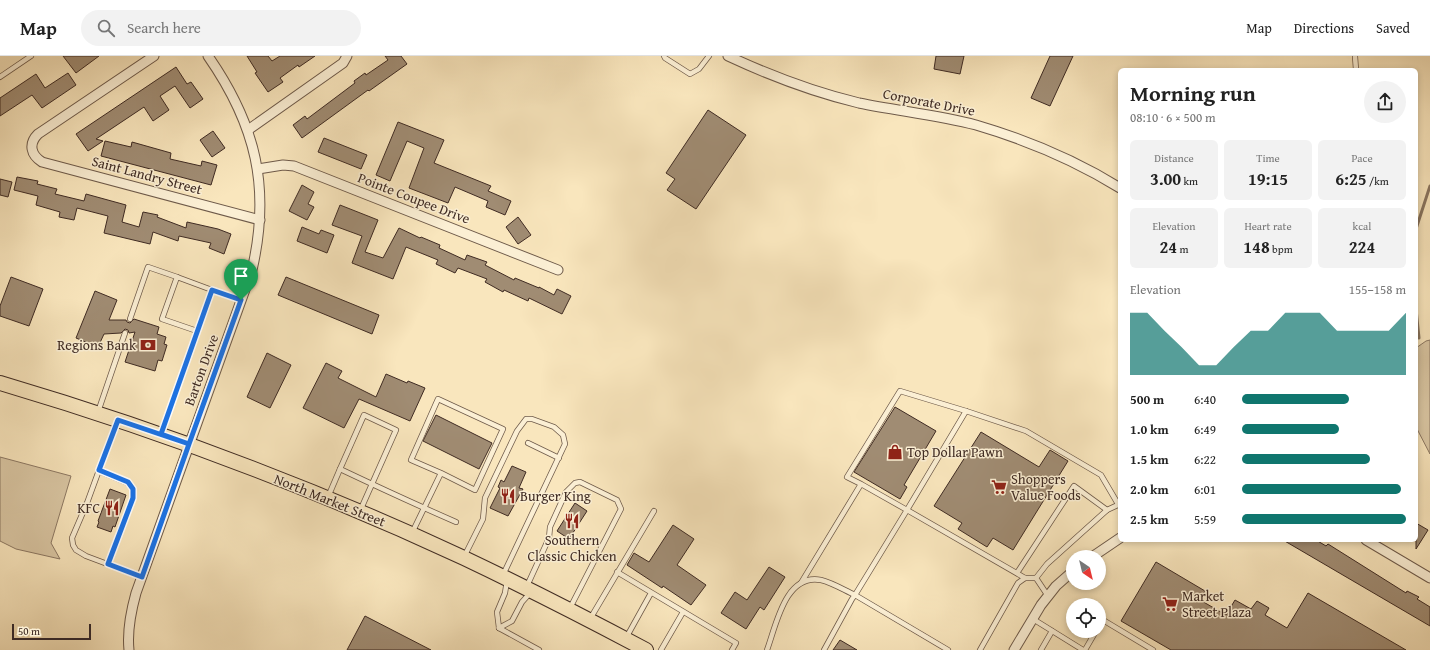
<!DOCTYPE html>
<html lang="en">
<head>
<meta charset="utf-8">
<style>
	:root { --surface:#fff; --page:#f2f2f2; --text:#222; --muted:#767676; --line:#e0e0e0; --accent:#0f766e }
	body { margin:0; font-family:"Gentium Book Plus",serif; background:var(--page); color:var(--text); height:100vh; display:flex; flex-direction:column; font-size:15px; white-space:nowrap }
	* { box-sizing:border-box; margin:0 }
	p { font-size:13px; color:var(--muted) }
	.icon { flex:none; width:22px; height:22px; fill:none; stroke:currentColor; stroke-width:2; stroke-linecap:round; stroke-linejoin:round }
	.map { position:relative; flex:1; overflow:hidden }
	.panel { position:absolute; left:1118px; top:12px; width:300px; height:474px; display:flex; flex-direction:column; background:var(--surface); border-radius:6px; box-shadow:0 2px 6px #0003 }
	.panel>* { flex:none }
	.needle { width:26px; rotate:145deg }
	.fabs { position:absolute; left:1066px; top:494px; display:grid; gap:8px }
	.fabs a { display:grid; place-items:center; width:40px; height:40px; border-radius:50%; background:var(--surface); box-shadow:0 2px 6px #0003; font-size:20px }
	.scale { position:absolute; left:12px; bottom:10px; width:79px; box-sizing:border-box; padding-left:4px; border:2px solid #3f2b23; border-top:0; font-size:11px; line-height:14px; white-space:nowrap; color:#3f2b23; -webkit-text-stroke:3px #fbefd4; paint-order:stroke }
	.pin { position:absolute; display:grid; place-items:center; width:34px; height:34px; color:#fff; margin:-41px -17px; border-radius:50% 50% 50% 0; rotate:-45deg; box-shadow:0 0 4px #0007 }
	.pin .icon { rotate:45deg }
	.round { display:grid; place-items:center; flex:none; width:42px; height:42px; border-radius:21px; background:var(--page) }
	.summary { display:flex; align-items:center; justify-content:space-between; height:68px; padding:0 12px }
	h1 { font-size:22px; font-weight:800; line-height:30px }
	.figures { display:grid; grid-template-columns:repeat(3,1fr); gap:6px; height:68px; padding:4px 12px }
	.figures div { display:grid; align-content:center; border-radius:6px; background:var(--page); text-align:center }
	.figures b { font-size:17px; font-weight:800 }
	.figures small { font-size:11px; font-weight:400 }
	.figures p { font-size:11px }
	.chart { height:112px; padding:8px 12px }
	.chart p { display:flex; justify-content:space-between }
	.chart svg { width:100%; height:72px; margin-top:4px; fill:var(--accent); opacity:.7 }
	ul { padding:0 12px; list-style:none; font-size:13px }
	li { display:grid; grid-template-columns:64px 48px 1fr; align-items:center; height:30px }
	li i { height:10px; border-radius:5px; background:var(--accent) }
	header { display:flex; align-items:center; gap:24px; box-sizing:border-box; height:56px; padding:0 20px; background:var(--surface); border-bottom:1px solid var(--line) }
	header strong { font-size:19px }
	nav { display:flex; gap:22px; margin-inline-start:auto; font-size:14px }
	.search { width:280px; height:36px; background:var(--page); display:flex; align-items:center; gap:10px; box-sizing:border-box; padding:0 14px; border-radius:22px; color:var(--muted); font-size:15px }
	.map>svg:first-child { display:block }
	.green { fill:#d9c6a3; stroke:#8c7863 }
	.lines { fill:none; stroke-linecap:round; stroke-linejoin:round }
	.stream { stroke:#897560; stroke-width:3 }
	.building { fill:#a08c73; stroke:#3f2b23 }
	.service-casing { stroke:#6e5a4a; stroke-width:6 }
	.minor-casing { stroke:#6e5a4a; stroke-width:11 }
	.primary-casing { stroke:#3f2b23; stroke-width:16 }
	.service { stroke:#fbefd4; stroke-width:4.5 }
	.minor { stroke:#fbefd4; stroke-width:9 }
	.primary { stroke:#f9e6bd; stroke-width:14 }
	.route-casing { stroke:#fff; stroke-width:8 }
	.route { stroke:#1a73e8; stroke-width:5 }
	.labels { text-anchor:middle; stroke-width:3; stroke-linejoin:round; paint-order:stroke }
	.street-label { font-size:14px; fill:#3f2b23; stroke:#fbefd4 }
	.poi-label { font-size:14px; fill:#3f2b23; stroke:#fbefd4; text-anchor:start }
</style>
</head>
<body>
<header>
<strong>Map</strong>
<div class="search"><svg class="icon" aria-label="search" viewBox="0 0 24 24"><circle cx="10" cy="10" r="6"/><path d="M15 15l6 6"/></svg>Search here</div>
<nav><a>Map</a><a>Directions</a><a>Saved</a></nav>
</header>
<div class="map">
<svg width="1430" height="594" viewBox="0 0 1430 594">
	<rect width="100%" height="100%" fill="#f9e6bd"/>
	<filter id="stains"><feTurbulence type="fractalNoise" baseFrequency=".005" numOctaves="4"/><feColorMatrix values="0 0 0 0 .2 0 0 0 0 .09 0 0 0 0 .02 0 0 0 .5 -.17"/></filter>
	<radialGradient id="worn" r=".72"><stop offset=".6" stop-color="#630" stop-opacity="0"/><stop offset="1" stop-color="#630" stop-opacity=".3"/></radialGradient>
	<g class="green">
		<path d="M1430 284V398L1416 371V292L1426 285Z"/>
		<path d="M0 401 71 420 51 487 60 503 16 493 0 485Z"/>
	</g>
	<g class="lines">
		<g class="stream">
			<path d="M1416 173 1430 130"/>
			<path d="M1416 253 1419 282"/>
		</g>
	</g>
	<g class="building">
		<path d="M63 0H99L76 17Z"/>
		<path d="M247 0H268L272 5 280 0H315L299 11 298 9 280 22 283 26 268 36 255 17 257 16Z"/>
		<path d="M385 0H401L407 8 369 35 368 34 302 82 293 69 305 60 307 63 355 27 354 25 365 17 366 19 388 4Z"/>
		<path d="M936 0H964L960 18 934 13Z"/>
		<path d="M1050 0H1073L1050 50 1031 42Z"/>
		<path d="M176 11 187 28 191 26 203 43 190 52 175 30 160 40 169 54 153 65 144 51 96 83 103 85 88 95 76 78Z"/>
		<path d="M68 17 76 29 42 52 32 39 0 60V42L36 18 45 32Z"/>
		<path d="M708 54 746 79 696 153 667 134 675 123 666 117Z"/>
		<path d="M398 66 444 84 434 107 491 130 488 135 511 145 505 159 486 151 488 145 455 131 448 147 409 132 424 92 407 85 390 125 376 119Z"/>
		<path d="M213 75 225 92 212 101 200 84Z"/>
		<path d="M324 82 367 99 361 113 318 96Z"/>
		<path d="M105 85 131 91 132 86 171 97 170 103 201 110 202 105 217 109 211 129 101 100Z"/>
		<path d="M17 121 38 125 37 128 57 133 55 138 84 145 86 138 126 149 122 166 139 171 143 156 158 159 157 161 186 172 187 166 218 173 231 178 224 198 209 192 211 187 179 180 178 185 153 176 150 188 104 177 108 160 77 152 74 164 59 161 60 156 36 149 38 140 14 134Z"/>
		<path d="M0 123 12 126 8 141 0 139Z"/>
		<path d="M302 129 314 136 308 148 314 151 307 164 289 155Z"/>
		<path d="M340 149 378 164 365 196 383 202 399 172 420 182 421 181 440 189 439 192 465 204 467 199 487 206 485 209 514 224 515 222 539 232V231L554 239 557 233 571 240 562 258 529 242 528 245 504 234 503 236 485 226 487 223 458 212 455 217 436 208 438 204 406 191 393 223 352 207 362 180 332 169Z"/>
		<path d="M518 161 531 179 518 188 506 171Z"/>
		<path d="M302 171 319 178 321 174 334 179 327 197 297 185Z"/>
		<path d="M11 221 43 233 29 270 0 260V250Z"/>
		<path d="M286 221 379 259 372 278 278 239Z"/>
		<path d="M95 235 117 244 109 264H126L127 266 130 267 134 263 159 271 157 278 166 281 164 288 167 289 162 305 158 304 155 315 125 306 135 276 129 277 128 274 125 273 121 277 104 278 98 291 76 282Z"/>
		<path d="M267 297 291 309 270 352 247 341Z"/>
		<path d="M326 307 342 315 338 322 376 341 386 318 407 327 408 325 425 332 410 365 359 343 344 372 303 352Z"/>
		<path d="M895 351 936 375 904 429 907 431 900 443 854 416Z"/>
		<path d="M436 359 492 387 479 413 423 385Z"/>
		<path d="M981 376 1039 411 1050 394 1068 405 1013 494 993 482 987 491 958 473 962 467 934 450Z"/>
		<path d="M512 410 526 416 519 432 523 433 508 460 490 452 500 432 498 431 501 424 504 426Z"/>
		<path d="M110 433 126 439 115 471 113 470 111 476 97 471 99 466 98 465Z"/>
		<path d="M575 447 587 455 569 483 557 475Z"/>
		<path d="M1416 467 1428 474 1416 493Z"/>
		<path d="M673 469 694 483 677 509 706 529 691 549 663 530 662 532 627 509 634 497 649 506Z"/>
		<path d="M1283 484H1316L1326 490 1328 488 1406 537 1407 535 1419 541 1417 543 1430 551V570Z"/>
		<path d="M1156 506 1205 535 1200 544 1226 559 1235 544 1251 553 1257 545 1269 552 1265 559 1287 572 1308 537 1406 594H1171L1121 565Z"/>
		<path d="M769 511 785 521 764 554 760 551 746 573 721 557 735 536 747 544Z"/>
		<path d="M365 560 431 594H347Z"/>
		<path d="M840 584 857 594H833Z"/>
	</g>
	<g class="lines">
		<defs>
			<g id="service">
				<path d="M664 0 665 2 690 18 699 13 709 0"/>
				<path d="M1355 0 1356 14"/>
				<path d="M0 21 31 0"/>
				<path d="M130 263 148 211 177 221"/>
				<path d="M197 275 162 263 177 221 212 234"/>
				<path d="M966 355 1026 375 1101 419 1118 448"/>
				<path d="M98 356 125 277"/>
				<path d="M117 365 87 447 72 482 73 489 76 494 86 500 142 521"/>
				<path d="M161 377 212 234 241 244"/>
				<path d="M528 387 559 402"/>
				<path d="M99 415 128 427 133 433V442L108 508"/>
				<path d="M328 441 340 413"/>
				<path d="M360 455 396 374 364 359 340 413C378 431 417 449 456 466"/>
				<path d="M412 477 441 417 411 404 438 343 503 373 475 434 441 417"/>
				<path d="M464 501 483 463 485 442 517 375 526 363H532L554 371 563 379 565 388 503 519"/>
				<path d="M617 516 736 587 732 594"/>
				<path d="M1017 517 1074 430 1107 454"/>
				<path d="M801 527 861 428 907 454 966 355 900 335 847 421 861 428"/>
				<path d="M527 530 549 482 550 471 566 436 575 427 580 426 617 444 621 453 570 552"/>
				<path d="M1048 540 1036 522 1047 508 1107 454 1120 448"/>
				<path d="M590 563 654 455"/>
				<path d="M1033 563 1083 594"/>
				<path d="M1099 570 1103 564 1153 594"/>
				<path d="M499 572 512 565 522 546 531 536"/>
				<path d="M499 572 497 556 505 537 507 524"/>
				<path d="M499 572 539 594"/>
				<path d="M626 582 651 537"/>
				<path d="M661 594 683 556"/>
				<path d="M767 594C776 570 785 517 821 524 833 527 844 534 855 539L907 454 1025 522"/>
				<path d="M824 594 852 543 855 539 948 594"/>
				<path d="M980 594 1018 527 1025 522H1036"/>
				<path d="M1041 594 1052 575"/>
				<path d="M1085 594 1096 575"/>
			</g>
			<g id="minor">
				<path d="M154 0 38 78C28 88 31 99 42 106L260 164"/>
				<path d="M728 0C771 20 813 36 859 47 898 55 938 59 976 69 1027 84 1075 104 1120 132"/>
				<path d="M248 74 343 7 347 0"/>
				<path d="M258 113 283 109 294 110 558 214"/>
				<path d="M1366 484 1430 522"/>
				<path d="M1092 501 1120 482"/>
				<path d="M129 594C127 575 131 555 136 537L252 214C271 132 256 69 208 0"/>
				<path d="M1014 594 1041 549 1056 530 1073 515"/>
			</g>
			<path id="primary" d="M0 327C159 374 314 432 464 502 525 531 586 562 646 594"/>
		</defs>
		<use href="#service" class="service-casing"/>
		<use href="#minor" class="minor-casing"/>
		<use href="#primary" class="primary-casing"/>
		<use href="#service" class="service"/>
		<use href="#minor" class="minor"/>
		<use href="#primary" class="primary"/>
	</g>
	<g class="lines">
		<defs>
			<path id="route" d="M241 244 189 388 118 364 99 414 128 426 133 433V442L108 508 142 521 189 388 161 378 212 234 241 244"/>
		</defs>
		<use href="#route" class="route-casing"/>
		<use href="#route" class="route"/>
	</g>
	<defs>
		<symbol id="bank-bare" viewBox="-9 -9 18 18"><path d="M-6-4H6V4H-6ZM0-2.3a2.3 2.3 0 1 0 0 4.6a2.3 2.3 0 1 0 0-4.6Z" fill="#8f2418" stroke="#fbefd4" stroke-width="2.5" paint-order="stroke"/></symbol>
		<symbol id="shop-bare" viewBox="-9 -9 18 18"><path d="M-5-2.5h2.3a2.7 3.5 0 0 1 5.4 0H5L5.5 6h-11ZM-1.5-2.5h3a1.5 2.3 0 0 0-3 0Z" fill="#8f2418" stroke="#fbefd4" stroke-width="2.5" paint-order="stroke"/></symbol>
		<symbol id="supermarket-bare" viewBox="-9 -9 18 18"><path d="M-6-5.5h2.5l.6 2H6L4.5 2H-2.5L-4.4-4H-6ZM-1.5 3.2a1.3 1.3 0 1 0 .1 0ZM3 3.2a1.3 1.3 0 1 0 .1 0Z" fill="#8f2418" stroke="#fbefd4" stroke-width="2.5" paint-order="stroke"/></symbol>
		<symbol id="restaurant-bare" viewBox="-9 -9 18 18"><path d="M-5-6h1v4h1v-4h1v4h1v-4h1v5L-1.5 .5V6h-2V.5L-5-1ZM5-6V6H3V1.5H1.5Q1.5-4 5-6Z" fill="#8f2418" stroke="#fbefd4" stroke-width="2.5" paint-order="stroke"/></symbol>
	</defs>
	<g fill-rule="evenodd">
		<use href="#bank-bare" x="137" y="278" width="22" height="22"/>
		<use href="#shop-bare" x="884" y="385" width="22" height="22"/>
		<use href="#supermarket-bare" x="988" y="420" width="22" height="22"/>
		<use href="#restaurant-bare" x="497" y="429" width="22" height="22"/>
		<use href="#restaurant-bare" x="101" y="441" width="22" height="22"/>
		<use href="#restaurant-bare" x="561" y="454" width="22" height="22"/>
		<use href="#supermarket-bare" x="1159" y="537" width="22" height="22"/>
	</g>
	<g class="labels">
		<g class="street-label">
			<text transform="translate(929 46) rotate(11)" y="5">Corporate Drive</text>
			<text transform="translate(147 119) rotate(15)" y="5">Saint Landry Street</text>
			<text transform="translate(414 142) rotate(21)" y="5">Pointe Coupee Drive</text>
			<text transform="translate(201 314) rotate(-70)" y="5">Barton Drive</text>
			<text transform="translate(330 444) rotate(22)" y="5">North Market Street</text>
		</g>
		<g class="poi-label">
			<text x="136" y="294" text-anchor="end">Regions Bank</text>
			<text x="907" y="401">Top Dollar Pawn</text>
			<text x="1011" y="428">Shoppers<tspan x="1011" dy="16">Value Foods</tspan></text>
			<text x="520" y="445">Burger King</text>
			<text x="100" y="457" text-anchor="end">KFC</text>
			<text x="572" y="489" text-anchor="middle">Southern<tspan x="572" dy="16">Classic Chicken</tspan></text>
			<text x="1182" y="545">Market<tspan x="1182" dy="16">Street Plaza</tspan></text>
		</g>
	</g>
	<rect width="100%" height="100%" filter="url(#stains)"/>
	<rect width="100%" height="100%" fill="url(#worn)"/>
</svg>
<div class="fabs">
<a><svg class="needle" viewBox="-14 -14 28 28"><path d="M0-13l5 13h-10z" fill="#e53935"/><path d="M0 13l5-13h-10z" fill="#767676"/></svg></a>
<a><svg class="icon" aria-label="locate" viewBox="0 0 24 24"><circle cx="12" cy="12" r="6"/><path d="M12 2v4M12 18v4M2 12h4M18 12h4"/></svg></a>
</div>
<div class="scale">50 m</div>
<div class="pin" style="left:241px;top:244px;background:#1e9e55"><svg class="icon" aria-label="arrive" viewBox="0 0 24 24"><path d="M6 21V4h12l-3 4 3 4H6"/></svg></div>
<section class="panel">
<div class="summary"><div><h1>Morning run</h1><p>08:10 · 6 × 500 m</p></div><a class="round"><svg class="icon" aria-label="share" viewBox="0 0 24 24"><path d="M12 15V3M7 8l5-5 5 5M5 13v7h14v-7"/></svg></a></div>
<div class="figures">
<div><p>Distance</p><b>3.00<small> km</small></b></div>
<div><p>Time</p><b>19:15</b></div>
<div><p>Pace</p><b>6:25<small> /km</small></b></div>
</div>
<div class="figures">
<div><p>Elevation</p><b>24<small> m</small></b></div>
<div><p>Heart rate</p><b>148<small> bpm</small></b></div>
<div><p>kcal</p><b>224</b></div>
</div>
<div class="chart"><p><span>Elevation</span>155–158 m</p>
<svg viewBox="0 0 160 44" preserveAspectRatio="none"><path d="M0 44V6L10 6L20 17L30 27L40 38L50 38L60 27L70 17L80 17L90 6L100 6L110 6L120 17L130 17L140 17L150 17L160 6V44z"/></svg>
</div>
<ul>
<li><b>500 m</b>6:40<i style="width:65%"></i></li>
<li><b>1.0 km</b>6:49<i style="width:59%"></i></li>
<li><b>1.5 km</b>6:22<i style="width:78%"></i></li>
<li><b>2.0 km</b>6:01<i style="width:97%"></i></li>
<li><b>2.5 km</b>5:59<i style="width:100%"></i></li>
</ul>
</section>
</div>
</body>
</html>
